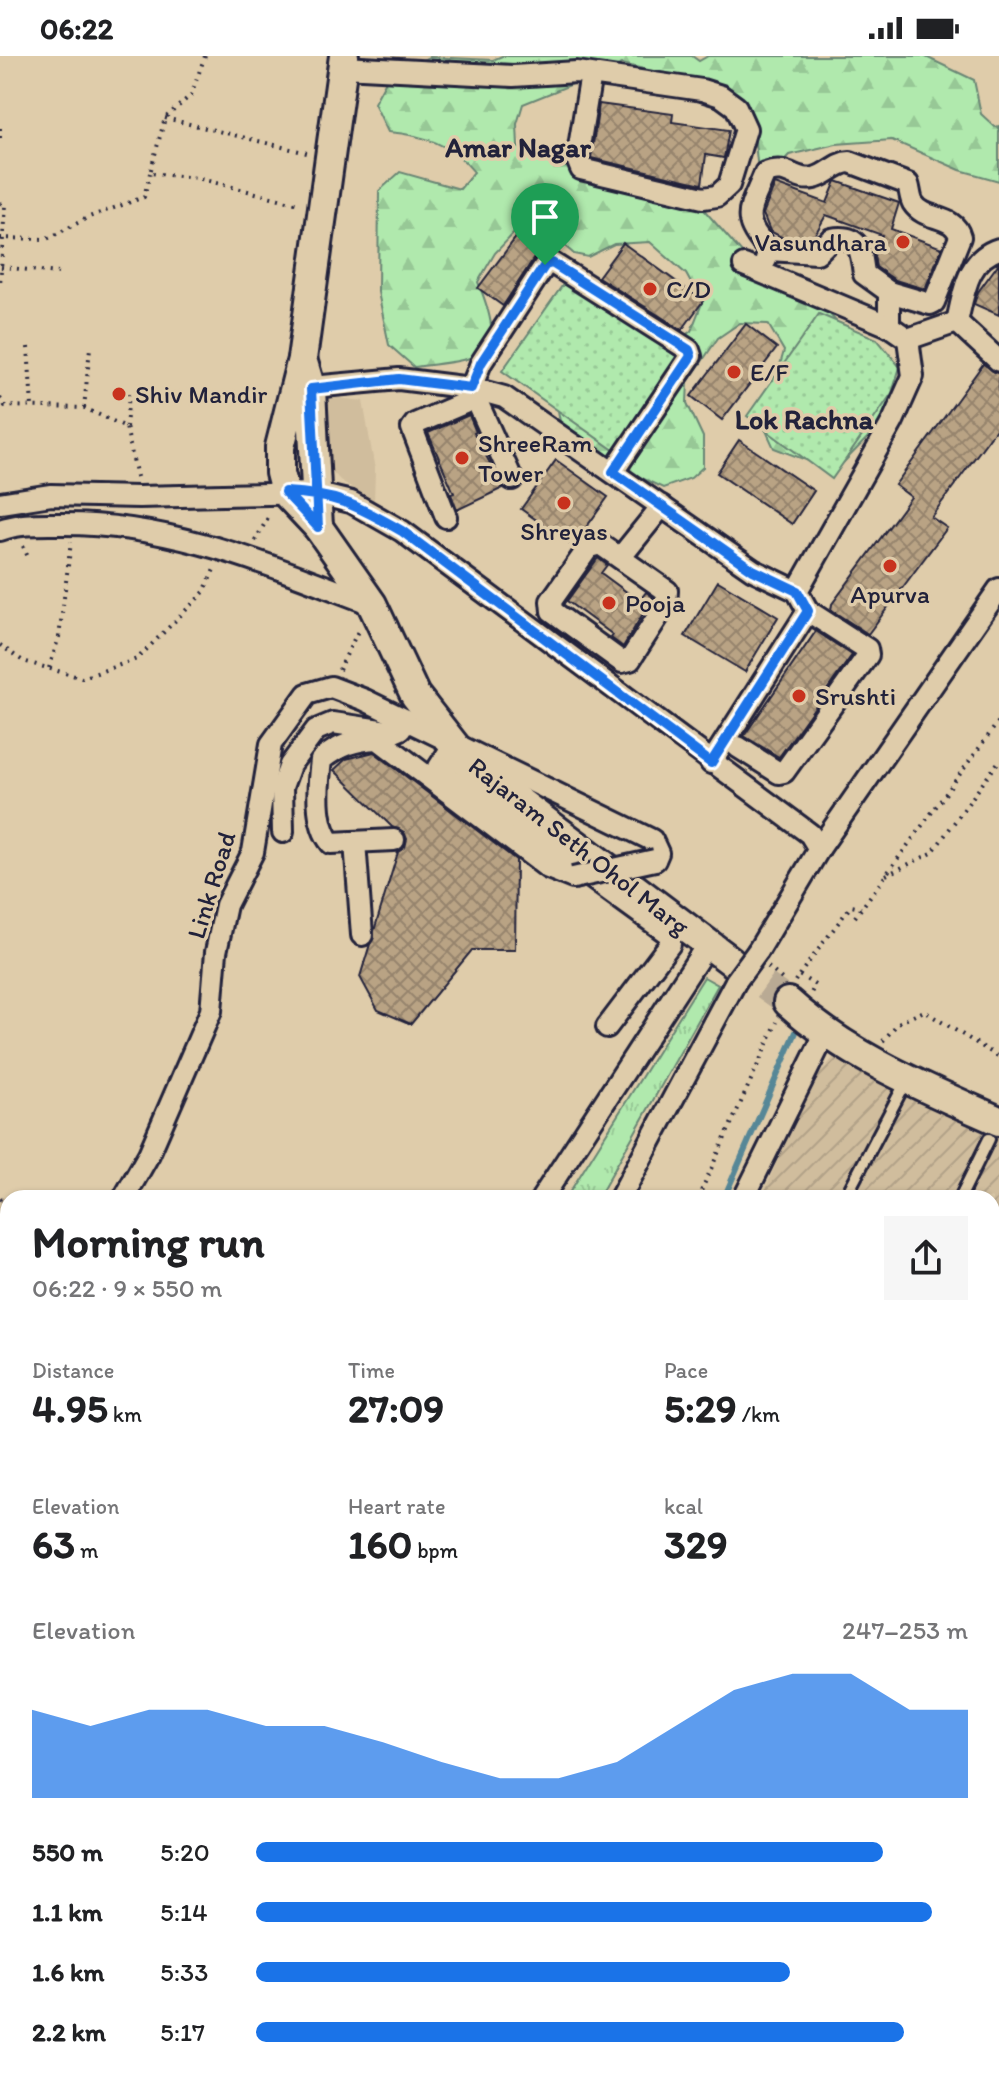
<!DOCTYPE html>
<html lang="en">
<head>
<meta charset="utf-8">
<style>
	:root { --surface:#fff; --page:#f6f6f6; --text:#202124; --muted:#757577; --accent:#1a73e8 }
	body { margin:0; font-family:Itim,sans-serif; background:var(--page); color:var(--text); height:100vh; display:flex; flex-direction:column; font-size:30px; white-space:nowrap }
	* { box-sizing:border-box; margin:0 }
	p { font-size:26px; color:var(--muted) }
	.icon { flex:none; width:44px; height:44px; fill:none; stroke:currentColor; stroke-width:2; stroke-linecap:round; stroke-linejoin:round }
	.map { position:relative; flex:1; overflow:hidden }
	.side { position:absolute; left:0px; top:1134px; width:1000px; height:890px; display:flex; flex-direction:column; background:var(--surface); border-radius:24px 24px 0 0; box-shadow:0 2px 6px #0004 }
	.side>* { flex:none }
	.pin { position:absolute; display:grid; place-items:center; width:68px; height:68px; color:#fff; margin:-82px -34px; border-radius:50% 50% 50% 0; rotate:-45deg; box-shadow:0 0 8px #0007 }
	.pin .icon { rotate:45deg }
	.round { display:grid; place-items:center; flex:none; width:84px; height:84px; border-radius:0px; background:var(--page) }
	.headline { display:flex; align-items:center; justify-content:space-between; height:136px; padding:0 32px }
	h1 { font-size:44px; font-weight:700; line-height:60px }
	.figures { display:grid; grid-template-columns:repeat(3,1fr); gap:12px; height:136px; padding:8px 32px }
	.figures div { display:grid; align-content:center }
	.figures b { font-size:40px; font-weight:700 }
	.figures small { font-size:22px; font-weight:400 }
	.figures p { font-size:22px }
	.chart { height:224px; padding:16px 32px }
	.chart p { display:flex; justify-content:space-between }
	.chart svg { width:100%; height:144px; margin-top:8px; fill:var(--accent); opacity:.7 }
	ul { padding:0 32px; list-style:none; font-size:26px }
	li { display:grid; grid-template-columns:128px 96px 1fr; align-items:center; height:60px }
	li i { height:20px; border-radius:10px; background:var(--accent) }
	.status { display:flex; justify-content:space-between; align-items:center; height:56px; padding:0 40px; background:var(--surface); direction:ltr }
	.status svg { height:22px; fill:currentColor }
	.map>svg:first-child { display:block }
	.built { fill:#d0bd9d }
	.industrial { fill:url(#industrial-furrows) }
	.grass { fill:url(#grass-tufts); stroke:#698674; stroke-width:2 }
	.forest { fill:url(#forest-firs); stroke:#698674; stroke-width:2 }
	.park { fill:url(#park-dots); stroke:#698674; stroke-width:2 }
	.lines { fill:none; stroke-linecap:round; stroke-linejoin:round }
	.stream { stroke:#578797; stroke-width:6 }
	.building { fill:url(#building-cross-hatch); stroke:#22223b; stroke-width:2 }
	.secondary-tunnel { stroke:#b9aa94; stroke-width:28; stroke-dasharray:28 14; stroke-linecap:butt }
	.lane-casing { stroke:#22223b; stroke-width:16 }
	.street-casing { stroke:#22223b; stroke-width:26 }
	.secondary-casing { stroke:#22223b; stroke-width:34 }
	.path { stroke:#22223b; stroke-width:4; stroke-dasharray:2 6; stroke-linecap:butt }
	.lane { stroke:#dfccaa; stroke-width:10 }
	.street { stroke:#dfccaa; stroke-width:20 }
	.secondary { stroke:#dfccaa; stroke-width:28 }
	.street-bridge-casing { stroke:#22223b; stroke-width:26; stroke-linecap:butt }
	.street-bridge { stroke:#dfccaa; stroke-width:20 }
	.route-casing { stroke:#fff; stroke-width:16 }
	.route { stroke:#1a73e8; stroke-width:10 }
	.poi-dot { fill:#c8321e; stroke:#dfccaa; stroke-width:3 }
	.labels { text-anchor:middle; stroke-width:7; stroke-linejoin:round; paint-order:stroke }
	.poi-label { font-size:26px; fill:#22223b; stroke:#dfccaa; text-anchor:start }
	.street-label { font-size:26px; fill:#22223b; stroke:#dfccaa }
	.neighbourhood-label { font-size:28px; font-weight:bold; fill:#22223b; stroke:#dfccaa }
</style>
</head>
<body>
<div class="status"><b>06:22</b><svg viewBox="0 0 49 12"><path d="M0 12V9h3v3zM5 12V6h3v6zM10 12V3h3v9zM15 12V0h3v12zM26 1h20v11H26zM47 4h2v5h-2z"/></svg></div>
<div class="map">
<svg width="999" height="2023" viewBox="0 0 999 2023">
	<defs>
		<pattern id="industrial-furrows" width="10" height="10" patternUnits="userSpaceOnUse" patternTransform="scale(2)"><rect width="10" height="10" fill="#d0bd9d"/><path d="M-1 1l2-2M0 10L10 0M9 11l2-2" fill="none" stroke="#b2a288"/></pattern>
		<pattern id="grass-tufts" width="24" height="20" patternUnits="userSpaceOnUse" patternTransform="scale(2)"><rect width="24" height="20" fill="#b0e9ad"/><path d="M3 7l-1-3M5 7V3M7 7l1-3M15 17l-1-3M17 17v-4M19 17l1-3" fill="none" stroke="#97c896"/></pattern>
		<pattern id="forest-firs" width="22" height="20" patternUnits="userSpaceOnUse" patternTransform="scale(2)"><rect width="22" height="20" fill="#b0e9ad"/><path d="M5 1l3.5 6h-7zM16 11l3.5 6h-7z" fill="#97c896"/></pattern>
		<pattern id="park-dots" width="8" height="8" patternUnits="userSpaceOnUse" patternTransform="scale(2)"><rect width="8" height="8" fill="#b0e9ad"/><path d="M2 2h.1M6 6h.1" fill="none" stroke="#97c896" stroke-width="1.8" stroke-linecap="round"/></pattern>
		<pattern id="building-cross-hatch" width="8" height="8" patternUnits="userSpaceOnUse" patternTransform="scale(2)"><rect width="8" height="8" fill="#b9a384"/><path d="M0 0l8 8M0 8l8-8" fill="none" stroke="#96846d"/></pattern>
	</defs>
	<rect width="100%" height="100%" fill="#dfccaa"/>
	<filter id="ink" filterUnits="userSpaceOnUse"><feTurbulence type="fractalNoise" baseFrequency=".0125" numOctaves="2"/><feDisplacementMap in="SourceGraphic" scale="16" xChannelSelector="R" yChannelSelector="G"/><feConvolveMatrix kernelMatrix="1 2 1 2 8 2 1 2 1" color-interpolation-filters="sRGB"/></filter>
	<g filter="url(#ink)">
		<g class="built">
			<path d="M321 340 363 345 375 414 374 446 340 424 327 410Z"/>
			<path d="M0 1640 8 1642V1731L0 1755Z"/>
		</g>
		<path class="industrial" d="M843 990 999 1078V1364H992V1142H761L812 1027Z"/>
		<path class="grass" d="M704 921 718 929 598 1142H566Z"/>
		<path class="forest" d="M502 0H692L699 5 708 0H924L974 24 981 58 995 71 999 70V125L960 114 892 84 836 88 789 99 776 113 758 115 753 67 679 21 622 8 523 48 517 68 518 91 606 128 698 147 749 205 828 256 864 298 890 320 894 346 875 374 843 407H814L774 392 763 368 784 295 768 268 740 267 718 282 688 326 687 347 703 381V411L691 422 663 432 629 416 561 371 555 338 660 297 691 275 702 247 686 218 650 186 614 188 588 201 574 198 549 176 516 175 495 197 478 226C510 305 483 302 414 311L389 289 378 236 379 135 400 116 460 133 474 116C452 88 423 79 388 76L374 47 389 19 429 1 493 4Z"/>
		<g class="park">
			<path d="M567 223 683 305 618 397 502 315Z"/>
			<path d="M819 258 877 283 900 311 892 337 832 423 747 360Z"/>
		</g>
		<g class="lines">
			<path class="stream" d="M724 1142 796 976"/>
		</g>
		<g class="building">
			<path d="M599 48 673 58 672 66 729 74 724 102 706 99 702 128 591 102Z"/>
			<path d="M836 125 899 147 891 173 942 192 925 233 895 224 876 211 874 200 882 179 826 159 812 184 783 182 770 175 763 158 775 128 827 147Z"/>
			<path d="M523 172 551 194 534 202 503 250 478 232Z"/>
			<path d="M623 187 703 245 682 274 598 221Z"/>
			<path d="M999 207V259L974 248 978 236Z"/>
			<path d="M746 268 777 292 722 364 691 340Z"/>
			<path d="M983 308 999 318V369L931 461 947 472 868 578 831 554 832 548 911 441 895 429Z"/>
			<path d="M469 359 476 376 474 377 503 432 457 454 451 438 454 437 428 377Z"/>
			<path d="M739 384 814 435 792 468 717 417Z"/>
			<path d="M556 404 608 441 573 490 521 453Z"/>
			<path d="M598 502 607 509 601 517 639 545 646 536 653 541 623 591 611 582 613 579 567 545Z"/>
			<path d="M718 525 778 561 745 616 685 580Z"/>
			<path d="M816 575 852 599 779 701 744 680Z"/>
			<path d="M374 696 516 804 515 894H472L411 968 378 954 360 921 398 796 405 791 407 783 404 776 392 771 334 714 346 703Z"/>
		</g>
		<g class="lines">
			<path class="secondary-tunnel" d="M731 905 788 946"/>
			<defs>
				<g id="lane">
					<path d="M845 1142 901 1035"/>
					<path d="M960 1142 989 1083"/>
					<path d="M992 1335 999 1321"/>
					<path d="M546 2016 548 2023"/>
				</g>
				<g id="street">
					<path d="M343 11 513 20 577 16 702 34 721 40 736 51 746 73 729 129 717 140 703 142 581 113 577 103 591 18"/>
					<path d="M769 194C738 161 750 155 765 117 789 108 794 126 814 122 828 119 836 106 850 106L908 128C910 134 910 142 913 147 925 166 954 157 960 181L934 246 930 248 889 236"/>
					<path d="M766 204 769 194 817 197 831 183C859 178 861 193 864 218L889 236V270"/>
					<path d="M744 209 889 270 908 283 913 320 893 365 797 535"/>
					<path d="M957 266C964 236 967 203 999 193"/>
					<path d="M957 266 999 305"/>
					<path d="M908 283 957 266"/>
					<path d="M301 332 399 323 471 332 504 341 753 514 797 535 808 555 711 707"/>
					<path d="M512 423 471 332 481 307 545 209 552 207 689 294 691 300 613 416"/>
					<path d="M0 447 51 439 139 441 314 437 351 446 402 475 810 778 819 793"/>
					<path d="M446 461 412 372 415 368 476 342"/>
					<path d="M0 474C20 467 39 468 60 468 173 467 268 509 372 548"/>
					<path d="M620 502 667 535 666 548 630 604 622 606 552 555 551 545 589 491 600 488 620 502 662 450"/>
					<path d="M454 688 439 711 670 879V888L607 971"/>
					<path d="M738 691 779 717 784 716 868 599 867 593 808 555"/>
					<path d="M283 776 282 731 290 709 316 674 333 667 394 676 401 673 405 664"/>
					<path d="M394 784 331 787C314 767 318 729 321 704 339 689 355 684 378 683L548 812 573 822"/>
					<path d="M355 786 362 879"/>
					<path d="M758 895 819 793 999 533"/>
					<path d="M124 1142 149 1098 211 955 216 896 226 849 253 796 271 688 307 638 331 631 365 644 652 784 658 797 655 804"/>
					<path d="M542 1142 707 889"/>
					<path d="M620 1142 736 925"/>
					<path d="M744 1142 825 978"/>
					<path d="M0 1315 8 1305"/>
					<path d="M992 1372 999 1373"/>
					<path d="M0 1454 8 1452"/>
					<path d="M992 1515 999 1496"/>
					<path d="M992 1730 999 1735"/>
					<path d="M992 1844 999 1847"/>
					<path d="M992 1956 999 1950"/>
					<path d="M992 1995 999 1998"/>
					<path d="M320 2023 323 2016"/>
					<path d="M942 2023 946 2016"/>
				</g>
				<g id="secondary">
					<path d="M344 0 302 303 280 391V417L285 436 318 471 372 548 415 639 469 708 731 905"/>
					<path d="M302 303 311 333 318 471"/>
					<path d="M788 946C849 1001 925 1032 999 1065"/>
				</g>
			</defs>
			<use href="#lane" class="lane-casing"/>
			<use href="#street" class="street-casing"/>
			<use href="#secondary" class="secondary-casing"/>
			<g class="path">
				<path d="M205 0 191 39 165 62 150 117 197 122 299 148"/>
				<path d="M165 62 307 97"/>
				<path d="M0 72V82"/>
				<path d="M0 147 5 148 0 229"/>
				<path d="M0 182 47 183 89 161 144 141 150 117"/>
				<path d="M1 211 58 217"/>
				<path d="M28 291 32 350"/>
				<path d="M0 342 5 350 84 352 126 371 137 421"/>
				<path d="M84 352 90 292"/>
				<path d="M126 371 129 337"/>
				<path d="M255 485 270 458"/>
				<path d="M23 490 28 501"/>
				<path d="M0 589 23 605 82 622 137 603 204 536 215 511"/>
				<path d="M49 612 59 581 71 486"/>
				<path d="M339 614 358 575"/>
				<path d="M886 819 932 797 999 705"/>
				<path d="M855 861 999 665"/>
				<path d="M768 911 782 923"/>
				<path d="M799 919 851 850 861 852"/>
				<path d="M795 925 799 919 815 929 811 937"/>
				<path d="M883 985 898 967 924 955 999 1001"/>
				<path d="M698 1142 777 966"/>
				<path d="M0 1143 8 1146"/>
				<path d="M992 1805 999 1811"/>
				<path d="M271 2016 276 2023"/>
				<path d="M385 2023 388 2016"/>
				<path d="M852 2023V2016"/>
			</g>
			<use href="#lane" class="lane"/>
			<use href="#street" class="street"/>
			<use href="#secondary" class="secondary"/>
			<defs>
				<g id="street-bridge">
					<path d="M573 822 655 804"/>
					<path d="M736 925 758 895"/>
				</g>
			</defs>
			<use href="#street-bridge" class="street-bridge-casing"/>
			<use href="#street-bridge" class="street-bridge"/>
		</g>
	</g>
	<g class="lines" filter="url(#ink)">
		<defs>
			<path id="route" d="M545 209 481 307 471 332 399 323 311 333 318 471 285 436C337 438 358 450 402 475L711 707 808 555 797 535 753 514 613 416 691 300 689 294 552 207 545 209"/>
		</defs>
		<use href="#route" class="route-casing"/>
		<use href="#route" class="route"/>
	</g>
	<g class="poi-dot">
		<circle cx="903" cy="186" r="8"/>
		<circle cx="650" cy="233" r="8"/>
		<circle cx="734" cy="316" r="8"/>
		<circle cx="119" cy="338" r="8"/>
		<circle cx="462" cy="402" r="8"/>
		<circle cx="564" cy="447" r="8"/>
		<circle cx="890" cy="510" r="8"/>
		<circle cx="609" cy="547" r="8"/>
		<circle cx="799" cy="640" r="8"/>
	</g>
	<g class="labels">
		<g class="poi-label">
			<text x="887" y="195" text-anchor="end">Vasundhara</text>
			<text x="666" y="242">C/D</text>
			<text x="750" y="325">E/F</text>
			<text x="135" y="347">Shiv Mandir</text>
			<text x="478" y="396">ShreeRam<tspan x="478" dy="30">Tower</tspan></text>
			<text x="564" y="484" text-anchor="middle">Shreyas</text>
			<text x="890" y="547" text-anchor="middle">Apurva</text>
			<text x="625" y="556">Pooja</text>
			<text x="815" y="649">Srushti</text>
		</g>
		<g class="street-label">
			<text transform="translate(579 790) rotate(38)" y="9">Rajaram Seth Ohol Marg</text>
			<text transform="translate(211 829) rotate(-73)" y="9">Link Road</text>
		</g>
		<g class="neighbourhood-label">
			<text x="518" y="101">Amar Nagar</text>
			<text x="804" y="373">Lok Rachna</text>
		</g>
	</g>
</svg>
<div class="pin" style="left:545px;top:209px;background:#1e9e55"><svg class="icon" aria-label="arrive" viewBox="0 0 24 24"><path d="M6 21V4h12l-3 4 3 4H6"/></svg></div>
<section class="side">
<div class="headline"><div><h1>Morning run</h1><p>06:22 · 9 × 550 m</p></div><a class="round"><svg class="icon" aria-label="share" viewBox="0 0 24 24"><path d="M12 15V3M7 8l5-5 5 5M5 13v7h14v-7"/></svg></a></div>
<div class="figures">
<div><p>Distance</p><b>4.95<small> km</small></b></div>
<div><p>Time</p><b>27:09</b></div>
<div><p>Pace</p><b>5:29<small> /km</small></b></div>
</div>
<div class="figures">
<div><p>Elevation</p><b>63<small> m</small></b></div>
<div><p>Heart rate</p><b>160<small> bpm</small></b></div>
<div><p>kcal</p><b>329</b></div>
</div>
<div class="chart"><p><span>Elevation</span>247–253 m</p>
<svg viewBox="0 0 160 44" preserveAspectRatio="none"><path d="M0 44V17L10 22L20 17L30 17L40 22L50 22L60 27L70 33L80 38L90 38L100 33L110 22L120 11L130 6L140 6L150 17L160 17V44z"/></svg>
</div>
<ul>
<li><b>550 m</b>5:20<i style="width:88%"></i></li>
<li><b>1.1 km</b>5:14<i style="width:95%"></i></li>
<li><b>1.6 km</b>5:33<i style="width:75%"></i></li>
<li><b>2.2 km</b>5:17<i style="width:91%"></i></li>
</ul>
</section>
</div>
</body>
</html>
